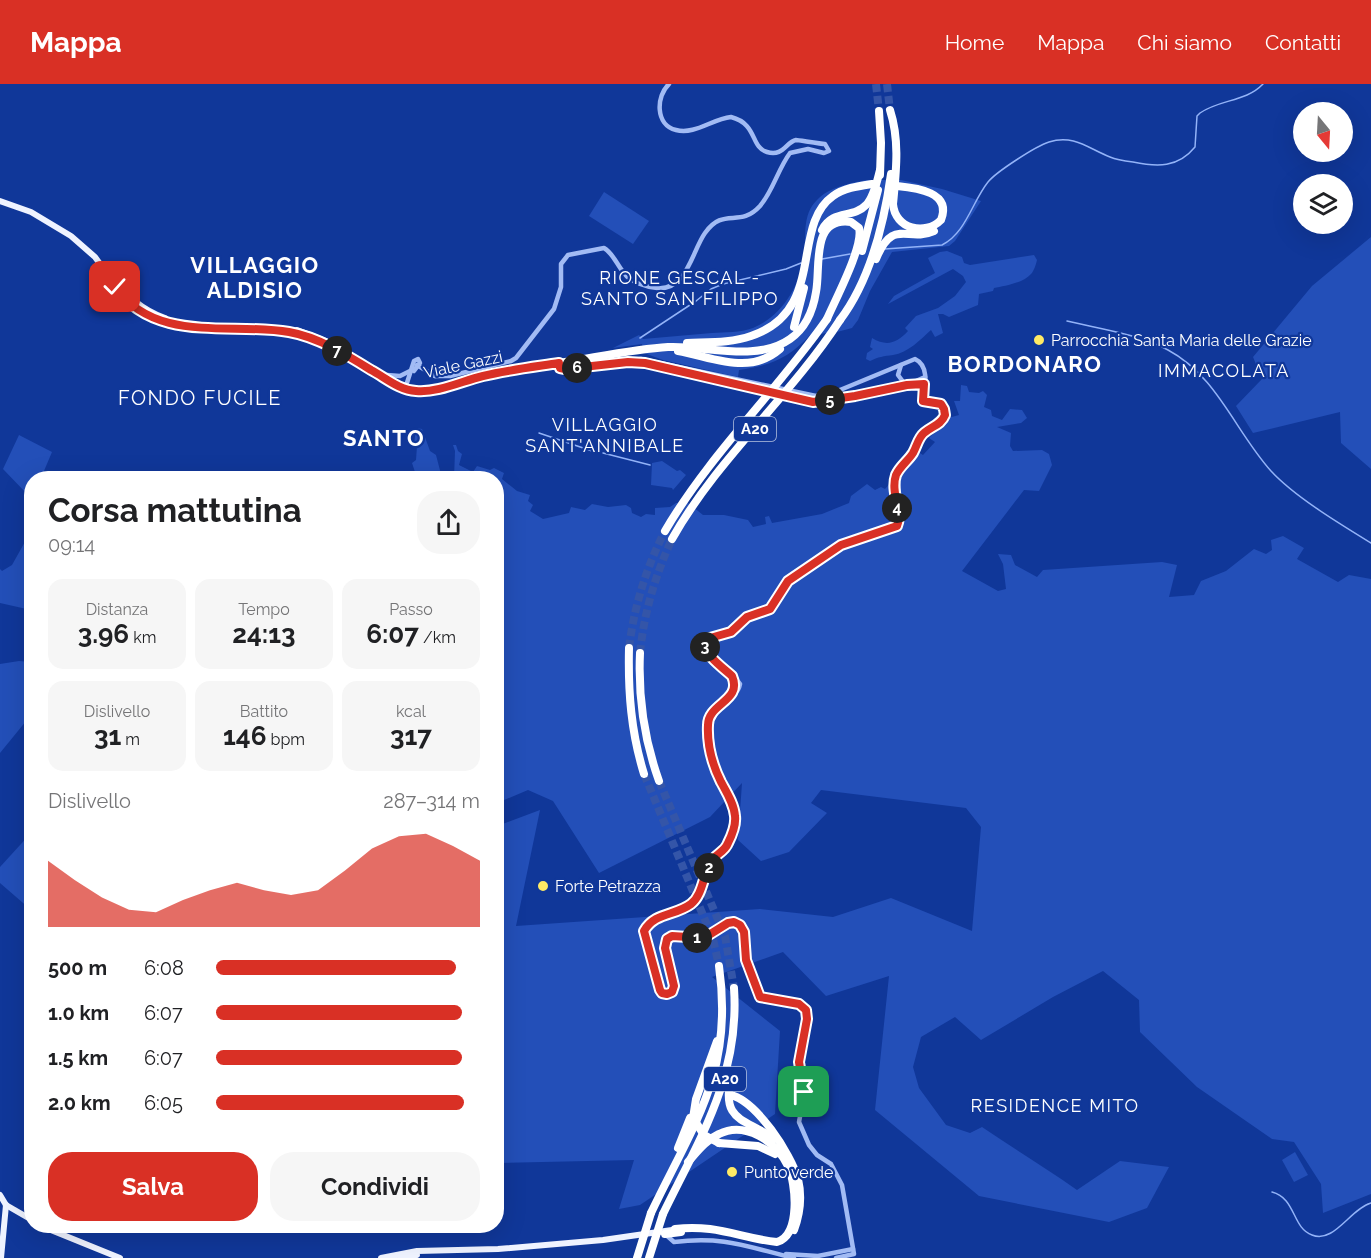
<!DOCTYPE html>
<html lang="it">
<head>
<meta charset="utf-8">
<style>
	:root { --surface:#fff; --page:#f6f6f6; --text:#202124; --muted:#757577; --accent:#d93025 }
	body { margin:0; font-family:Raleway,sans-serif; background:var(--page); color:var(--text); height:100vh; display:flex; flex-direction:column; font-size:22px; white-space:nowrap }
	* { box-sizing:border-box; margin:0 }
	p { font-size:20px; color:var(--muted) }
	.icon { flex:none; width:33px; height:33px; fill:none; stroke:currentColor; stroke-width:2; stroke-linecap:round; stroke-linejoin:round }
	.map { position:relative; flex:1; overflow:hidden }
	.sheet { position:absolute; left:24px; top:387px; width:480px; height:762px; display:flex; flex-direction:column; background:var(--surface); border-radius:24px; box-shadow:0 6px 24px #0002 }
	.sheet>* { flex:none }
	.needle { width:39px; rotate:162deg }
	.tools { position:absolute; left:1293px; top:18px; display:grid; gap:12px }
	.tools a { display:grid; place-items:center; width:60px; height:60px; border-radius:50%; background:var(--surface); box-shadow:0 6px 24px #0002; font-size:30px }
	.pin { position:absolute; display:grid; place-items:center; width:51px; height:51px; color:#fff; margin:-26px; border-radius:12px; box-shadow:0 3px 9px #0006 }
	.km { position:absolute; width:30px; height:30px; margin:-15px; border-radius:50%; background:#222; color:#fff; font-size:16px; line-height:30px; text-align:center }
	.round { display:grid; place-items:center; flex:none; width:63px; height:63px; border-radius:24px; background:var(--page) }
	.headline { display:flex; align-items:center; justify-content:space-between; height:102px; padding:0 24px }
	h1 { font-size:33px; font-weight:700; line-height:45px }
	.stats { display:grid; grid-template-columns:repeat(3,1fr); gap:9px; height:102px; padding:6px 24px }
	.stats div { display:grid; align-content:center; border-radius:15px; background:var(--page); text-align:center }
	.stats b { font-size:26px; font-weight:700 }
	.stats small { font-size:16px; font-weight:400 }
	.stats p { font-size:16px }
	.chart { height:168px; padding:12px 24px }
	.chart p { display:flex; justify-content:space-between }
	.chart svg { width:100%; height:108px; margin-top:6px; fill:var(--accent); opacity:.7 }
	.button { display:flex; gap:12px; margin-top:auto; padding:12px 24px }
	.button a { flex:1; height:69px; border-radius:24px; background:var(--accent); color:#fff; font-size:24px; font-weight:700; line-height:69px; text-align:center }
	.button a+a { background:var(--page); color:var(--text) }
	ul { padding:0 24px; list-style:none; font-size:20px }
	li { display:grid; grid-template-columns:96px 72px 1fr; align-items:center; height:45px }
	li i { height:15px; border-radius:8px; background:var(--accent) }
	header { display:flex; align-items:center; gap:36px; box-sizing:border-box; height:84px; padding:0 30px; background:var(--accent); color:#fff }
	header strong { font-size:28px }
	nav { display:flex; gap:33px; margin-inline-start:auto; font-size:21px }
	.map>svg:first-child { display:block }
	.green { fill:#234fb8 }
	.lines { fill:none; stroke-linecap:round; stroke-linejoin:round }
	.stream { stroke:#93b3f8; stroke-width:1.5 }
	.highway-tunnel { stroke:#3455a8; stroke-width:8; stroke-dasharray:8 4; stroke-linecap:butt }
	.minor { stroke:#a2bbf4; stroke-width:4.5 }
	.major { stroke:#eff3ff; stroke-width:6 }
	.highway { stroke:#fff; stroke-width:8 }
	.highway-bridge { stroke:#fff; stroke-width:8 }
	.route-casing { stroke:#fff; stroke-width:12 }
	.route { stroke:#d93025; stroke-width:8 }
	.poi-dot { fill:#ffea65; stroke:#103799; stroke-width:2 }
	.labels { text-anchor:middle; stroke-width:4.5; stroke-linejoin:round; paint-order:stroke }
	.shield { fill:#103799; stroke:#b7c3e0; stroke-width:1.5 }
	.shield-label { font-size:15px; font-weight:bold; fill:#fff }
	.poi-label { font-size:16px; fill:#fff; stroke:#103799; text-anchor:start }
	.street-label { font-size:16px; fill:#fff; stroke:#103799 }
	.neighbourhood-label { font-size:18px; letter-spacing:1.5px; fill:#fff; stroke:#103799 }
	.quarter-label { font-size:20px; letter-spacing:1.5px; fill:#fff; stroke:#103799 }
	.district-label { font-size:22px; font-weight:bold; letter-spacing:1.5px; fill:#fff; stroke:#103799 }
</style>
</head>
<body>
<header>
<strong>Mappa</strong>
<nav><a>Home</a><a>Mappa</a><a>Chi siamo</a><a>Contatti</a></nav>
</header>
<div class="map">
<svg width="1371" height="1174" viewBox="0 0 1371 1174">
	<rect width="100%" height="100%" fill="#103799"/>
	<g class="green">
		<path d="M867 96H901L942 105 981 117 955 157 949 162 892 168 870 207 858 236 852 244 837 248 810 251C789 274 770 282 739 286L738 293 663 276 644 269 642 260 613 264 639 251 643 255C666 253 689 251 712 249 725 248 740 249 753 244 782 232 799 203 804 173 807 153 801 132 817 116 829 103 851 99 867 96Z"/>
		<path d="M604 108 649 137 633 160 589 132Z"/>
		<path d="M1371 153V385L1341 359 1340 328 1253 349 1236 322 1262 295 1253 273 1312 202Z"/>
		<path d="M947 167 962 173 964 179 970 181 1034 171 1037 176C1036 180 1034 187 1031 190 1023 199 1005 202 994 204L993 207 979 210 978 221 949 233 943 230H938L943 249 935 253 931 246C921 255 908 269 893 271 884 272 878 273 870 277L866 275 867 269 873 265 870 263 872 254C887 263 897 259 908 247L905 244 916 232 938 224 955 212 966 198 963 192 953 185 888 220 894 212 935 189 928 174 940 168Z"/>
		<path d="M961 301 967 302 969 308 979 309 983 307 987 311 984 323 991 326 992 332 1002 336 1010 325 1022 326 1027 334 1021 339 997 343 1011 349 1010 362 1013 367 1042 366 1049 370 1052 381 1039 407 1024 406 962 487 998 507 1006 505 1003 480 998 470 1011 471 1015 481 1037 493 1043 486 1162 478 1177 481 1169 513 1194 511 1201 497 1226 487 1254 465 1266 470 1272 466 1271 456 1283 452 1304 464 1297 475 1338 498 1349 491 1371 495V1110L1323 1129 1321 1100 1294 1058 1272 1055 1197 1003 1140 948 1139 916 1103 887 1053 913 981 956 955 933 921 953 913 983 919 1004 946 1041 970 1049 982 1043C1014 1065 1046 1084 1077 1106L1120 1077 1169 1083 1147 1124 1109 1138 979 1112 875 1026 889 892 826 912 783 868 712 893 780 947 775 1030 640 1121 619 1125 634 1076 497 1079V742L540 726 516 842 760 825 833 833 891 814 972 847 981 743 966 724 821 706 811 719 827 729 789 768 761 777 738 756 742 699 710 733 599 789 553 717 528 706 497 719 496 394H454L455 367 453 361H456L458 367 462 370 459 381 473 388 477 382 490 386 494 384 504 389 502 395 517 407 530 411 528 417 533 421 530 427 543 435 569 429 571 423 585 426 592 420 608 423 626 421 631 424 632 429 641 433 646 430 655 431V424L670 423 676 419H688L703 431H724L748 436 753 443 766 440 765 433 769 432 772 439 822 430 849 419 851 412 867 400 875 406 881 403 885 405 918 368 923 371 935 358 929 354 948 334 959 331 954 317H960Z"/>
		<path d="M416 344 422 345 430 367 436 371 442 394H417L412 379 416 376 417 362 414 361Z"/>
		<path d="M19 351 52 368 41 394H32L31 422 28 411 3 385Z"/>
		<path d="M662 377 677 387 680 386 686 391 673 406 672 404 651 401 652 379Z"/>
		<path d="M31 447V526L0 519V485L2 487 12 481Z"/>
		<path d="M19 577 31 578V631L0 669V580Z"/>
		<path d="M31 749 32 825H30L0 799V783Z"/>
		<path d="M1295 1068 1308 1091 1294 1098 1282 1076Z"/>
	</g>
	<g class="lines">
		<g class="stream">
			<path d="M885 165 942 161C966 149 972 118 988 98 996 88 1036 62 1049 58 1074 50 1089 65 1110 73 1117 76 1125 77 1133 78 1157 83 1178 84 1195 63L1197 32 1200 29C1220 15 1246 18 1263 0"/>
			<path d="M822 175 850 170"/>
			<path d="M1067 237C1100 245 1138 250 1168 266 1217 292 1235 347 1271 387 1295 413 1340 440 1371 459"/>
			<path d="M640 254 696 217 711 205 723 200 786 185 801 179"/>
			<path d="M539 349 592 367"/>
			<path d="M603 369 650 381"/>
			<path d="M1272 1108C1296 1114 1292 1144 1312 1151 1334 1160 1350 1125 1371 1119"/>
		</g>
		<g class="highway-tunnel">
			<path d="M876 0 879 27"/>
			<path d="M887 0 890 26"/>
			<path d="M629 564C634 523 646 484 665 447"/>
			<path d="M640 569C644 529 655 492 672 455"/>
			<path d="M644 690 713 855 719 882"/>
			<path d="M659 697 725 852 734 904"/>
		</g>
		<g class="minor">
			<path d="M627 278 645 279 813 318 863 311 907 301 925 293"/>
			<path d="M417 281 435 292"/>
			<path d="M901 281 898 291 904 299 924 300"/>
			<path d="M560 284 641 275 816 312 840 306 915 275C930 282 925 303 923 317L938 318 944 325 943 335 923 350 913 369 897 389 894 411 899 436 897 442 841 461 787 497 770 525 747 533 731 548 709 554 704 557C704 576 731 586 740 600 737 617 711 620 708 637 705 657 712 681 722 699 727 709 734 721 735 733 736 742 731 756 726 763 723 769 717 770 713 775 704 787 703 805 694 817 682 833 656 826 644 847L660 906 662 909 667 910 672 908 674 902 665 864 667 855C679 848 693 857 706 853 718 850 724 837 737 839L743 845 746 876 760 913 799 919 806 926 807 935 799 978 804 1011 799 1038 809 1061 817 1071 831 1080 842 1101 854 1170 836 1174"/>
			<path d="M387 291 400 292 410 287"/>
			<path d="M435 292H450L511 277 516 274 554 225 561 203V180L568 171 604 164C613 169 617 181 624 189 630 198 646 203 657 204 687 207 692 167 705 149 724 122 739 145 760 122 773 107 778 85 790 69L808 65 824 69 829 67 825 60C821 60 798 56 796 56 786 58 783 73 767 68 750 63 758 40 731 33 712 35 695 51 676 46 655 41 656 12 669 0"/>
			<path d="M405 305 414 277 418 275 420 279 414 287"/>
			<path d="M665 1150 674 1158C725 1152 747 1163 794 1174"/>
			<path d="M786 1170 818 1172 853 1165"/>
		</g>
		<g class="major">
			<path d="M0 117 31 128 71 152 95 173 126 216 140 227 165 238 193 243 294 249 327 261 399 302 417 307 431 306 498 289 559 279"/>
			<path d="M113 192C125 211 143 226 165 234"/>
			<path d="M297 246 326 257"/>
			<path d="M0 1111 6 1121"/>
			<path d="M6 1121 32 1136"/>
			<path d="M41 1142 120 1174"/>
			<path d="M1 1174 6 1121"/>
			<path d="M381 1174 417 1167 498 1165 603 1156 672 1146"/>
			<path d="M400 1174 417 1171"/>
		</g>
		<g class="highway">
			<path d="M890 26C900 57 896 88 893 120 895 145 925 152 941 136 952 108 917 104 897 102"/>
			<path d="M879 27 881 59 880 91"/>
			<path d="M822 146C833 125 853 135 866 121 874 113 877 97 880 86"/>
			<path d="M862 167 878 106"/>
			<path d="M876 175C893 133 907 159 934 147"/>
			<path d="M840 236C871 195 884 140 891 90"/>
			<path d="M794 243 804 204"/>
			<path d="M687 259C709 258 731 259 751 252 827 227 790 142 833 112 844 104 859 102 872 100"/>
			<path d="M678 267C713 273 749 292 780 265"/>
			<path d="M559 279C593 274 634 265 668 263 706 261 756 279 790 255 806 244 813 227 816 208 821 184 810 132 851 138L859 144C864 162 835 216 827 235"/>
			<path d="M629 564C628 608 631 648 644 690"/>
			<path d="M640 569C638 613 644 655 659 697"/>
			<path d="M731 992C721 1039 744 1033 774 1055"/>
			<path d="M730 1011C756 1016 791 1070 798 1095 802 1112 800 1130 794 1146"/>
			<path d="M693 1034 696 1015 717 957"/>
			<path d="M719 1059 758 1062 775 1070"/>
			<path d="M678 1064 690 1034"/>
			<path d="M651 1129C694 1039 734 988 719 882"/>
			<path d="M663 1130C700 1054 740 992 734 904"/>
			<path d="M675 1145C716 1140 740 1154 777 1158 801 1151 796 1099 788 1082 776 1057 745 1037 719 1050 706 1056 697 1068 688 1078"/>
			<path d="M665 1150 681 1148"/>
		</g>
		<g class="highway-bridge">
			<path d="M665 447C710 370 776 308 827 235"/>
			<path d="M672 455C717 375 790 313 840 236"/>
			<path d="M693 1034 704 1051 719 1059"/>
			<path d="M637 1174 651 1129"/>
			<path d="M649 1174 663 1130"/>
		</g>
	</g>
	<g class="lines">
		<defs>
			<path id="route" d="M115 203C156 260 230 238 289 248 318 253 347 271 371 286 386 294 399 306 416 307 438 309 462 297 483 292 508 286 533 283 559 279L560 284 565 285 628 278 645 279 813 318 855 312 907 301 924 300 923 317 941 320 944 325 945 331C941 341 932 342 924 349 918 354 917 362 913 369 908 377 900 382 896 391 890 408 903 429 897 442L841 461 788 497 770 525 747 533 731 548 710 554 704 557C704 571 722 583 732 592 743 617 708 619 708 641 707 661 712 680 721 698 727 709 734 720 735 732 736 740 732 751 728 759 725 767 718 769 713 775 703 787 704 810 691 820 675 832 655 828 644 847L660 906 662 909 667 910 672 908 674 902 665 864 667 855 672 852 704 854 728 839 734 838 740 841 744 848 746 876 760 913 799 920 806 926 807 935 799 978 804 1008"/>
		</defs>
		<use href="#route" class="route-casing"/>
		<use href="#route" class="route"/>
	</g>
	<g class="poi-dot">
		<circle cx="1039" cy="256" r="6"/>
		<circle cx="543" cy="802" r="6"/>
		<circle cx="732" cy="1088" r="6"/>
	</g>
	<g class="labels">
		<g class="shield">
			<rect x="734" y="333" width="42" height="24" rx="4.5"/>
			<rect x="704" y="983" width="42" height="24" rx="4.5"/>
		</g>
		<g class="shield-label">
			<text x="755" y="350">A20</text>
			<text x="725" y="1000">A20</text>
		</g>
		<g class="poi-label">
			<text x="1051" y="262">Parrocchia Santa Maria delle Grazie</text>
			<text x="555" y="808">Forte Petrazza</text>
			<text x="744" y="1094">Punto verde</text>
		</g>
		<g class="street-label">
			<text transform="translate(463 280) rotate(-12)" y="6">Viale Gazzi</text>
		</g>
		<g class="neighbourhood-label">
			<text x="680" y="200">RIONE GESCAL -<tspan x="680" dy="21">SANTO SAN FILIPPO</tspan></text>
			<text x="1224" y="293">IMMACOLATA</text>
			<text x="605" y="347">VILLAGGIO<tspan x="605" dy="21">SANT'ANNIBALE</tspan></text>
			<text x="1055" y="1028">RESIDENCE MITO</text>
		</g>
		<g class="quarter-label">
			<text x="200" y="321">FONDO FUCILE</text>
		</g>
		<g class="district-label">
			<text x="255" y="189">VILLAGGIO<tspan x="255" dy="25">ALDISIO</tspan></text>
			<text x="1025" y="288">BORDONARO</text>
			<text x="384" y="362">SANTO</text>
		</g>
	</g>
</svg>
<div class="tools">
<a><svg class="needle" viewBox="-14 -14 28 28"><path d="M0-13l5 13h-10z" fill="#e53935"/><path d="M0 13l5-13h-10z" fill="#757577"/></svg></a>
<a><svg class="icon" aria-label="layers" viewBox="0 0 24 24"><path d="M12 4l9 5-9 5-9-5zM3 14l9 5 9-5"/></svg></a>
</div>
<div class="pin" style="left:804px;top:1008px;background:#1e9e55"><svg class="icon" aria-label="arrive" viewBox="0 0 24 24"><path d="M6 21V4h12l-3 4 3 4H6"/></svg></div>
<div class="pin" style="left:115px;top:203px;background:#d93025"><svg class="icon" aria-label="check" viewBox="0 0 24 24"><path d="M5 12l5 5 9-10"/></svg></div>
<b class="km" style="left:697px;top:854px">1</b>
<b class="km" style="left:709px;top:784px">2</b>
<b class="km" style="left:705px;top:563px">3</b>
<b class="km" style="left:897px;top:424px">4</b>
<b class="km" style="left:830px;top:316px">5</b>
<b class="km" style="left:577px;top:284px">6</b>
<b class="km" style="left:337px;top:267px">7</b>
<section class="sheet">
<div class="headline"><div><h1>Corsa mattutina</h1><p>09:14</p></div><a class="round"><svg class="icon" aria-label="share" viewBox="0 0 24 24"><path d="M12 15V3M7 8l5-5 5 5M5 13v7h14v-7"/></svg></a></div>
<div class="stats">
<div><p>Distanza</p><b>3.96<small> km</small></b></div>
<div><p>Tempo</p><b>24:13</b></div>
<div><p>Passo</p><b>6:07<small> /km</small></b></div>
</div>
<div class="stats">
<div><p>Dislivello</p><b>31<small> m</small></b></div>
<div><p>Battito</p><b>146<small> bpm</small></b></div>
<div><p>kcal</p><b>317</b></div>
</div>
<div class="chart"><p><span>Dislivello</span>287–314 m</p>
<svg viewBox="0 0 160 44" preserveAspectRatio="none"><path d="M0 44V17L10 25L20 32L30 37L40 38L50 33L60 29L70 26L80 29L90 31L100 29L110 21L120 12L130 7L140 6L150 11L160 17V44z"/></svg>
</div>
<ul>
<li><b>500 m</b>6:08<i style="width:91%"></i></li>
<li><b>1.0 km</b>6:07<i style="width:93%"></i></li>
<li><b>1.5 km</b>6:07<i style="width:93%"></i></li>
<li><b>2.0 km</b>6:05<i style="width:94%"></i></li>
</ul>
<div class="button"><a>Salva</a><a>Condividi</a></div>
</section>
</div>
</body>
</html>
